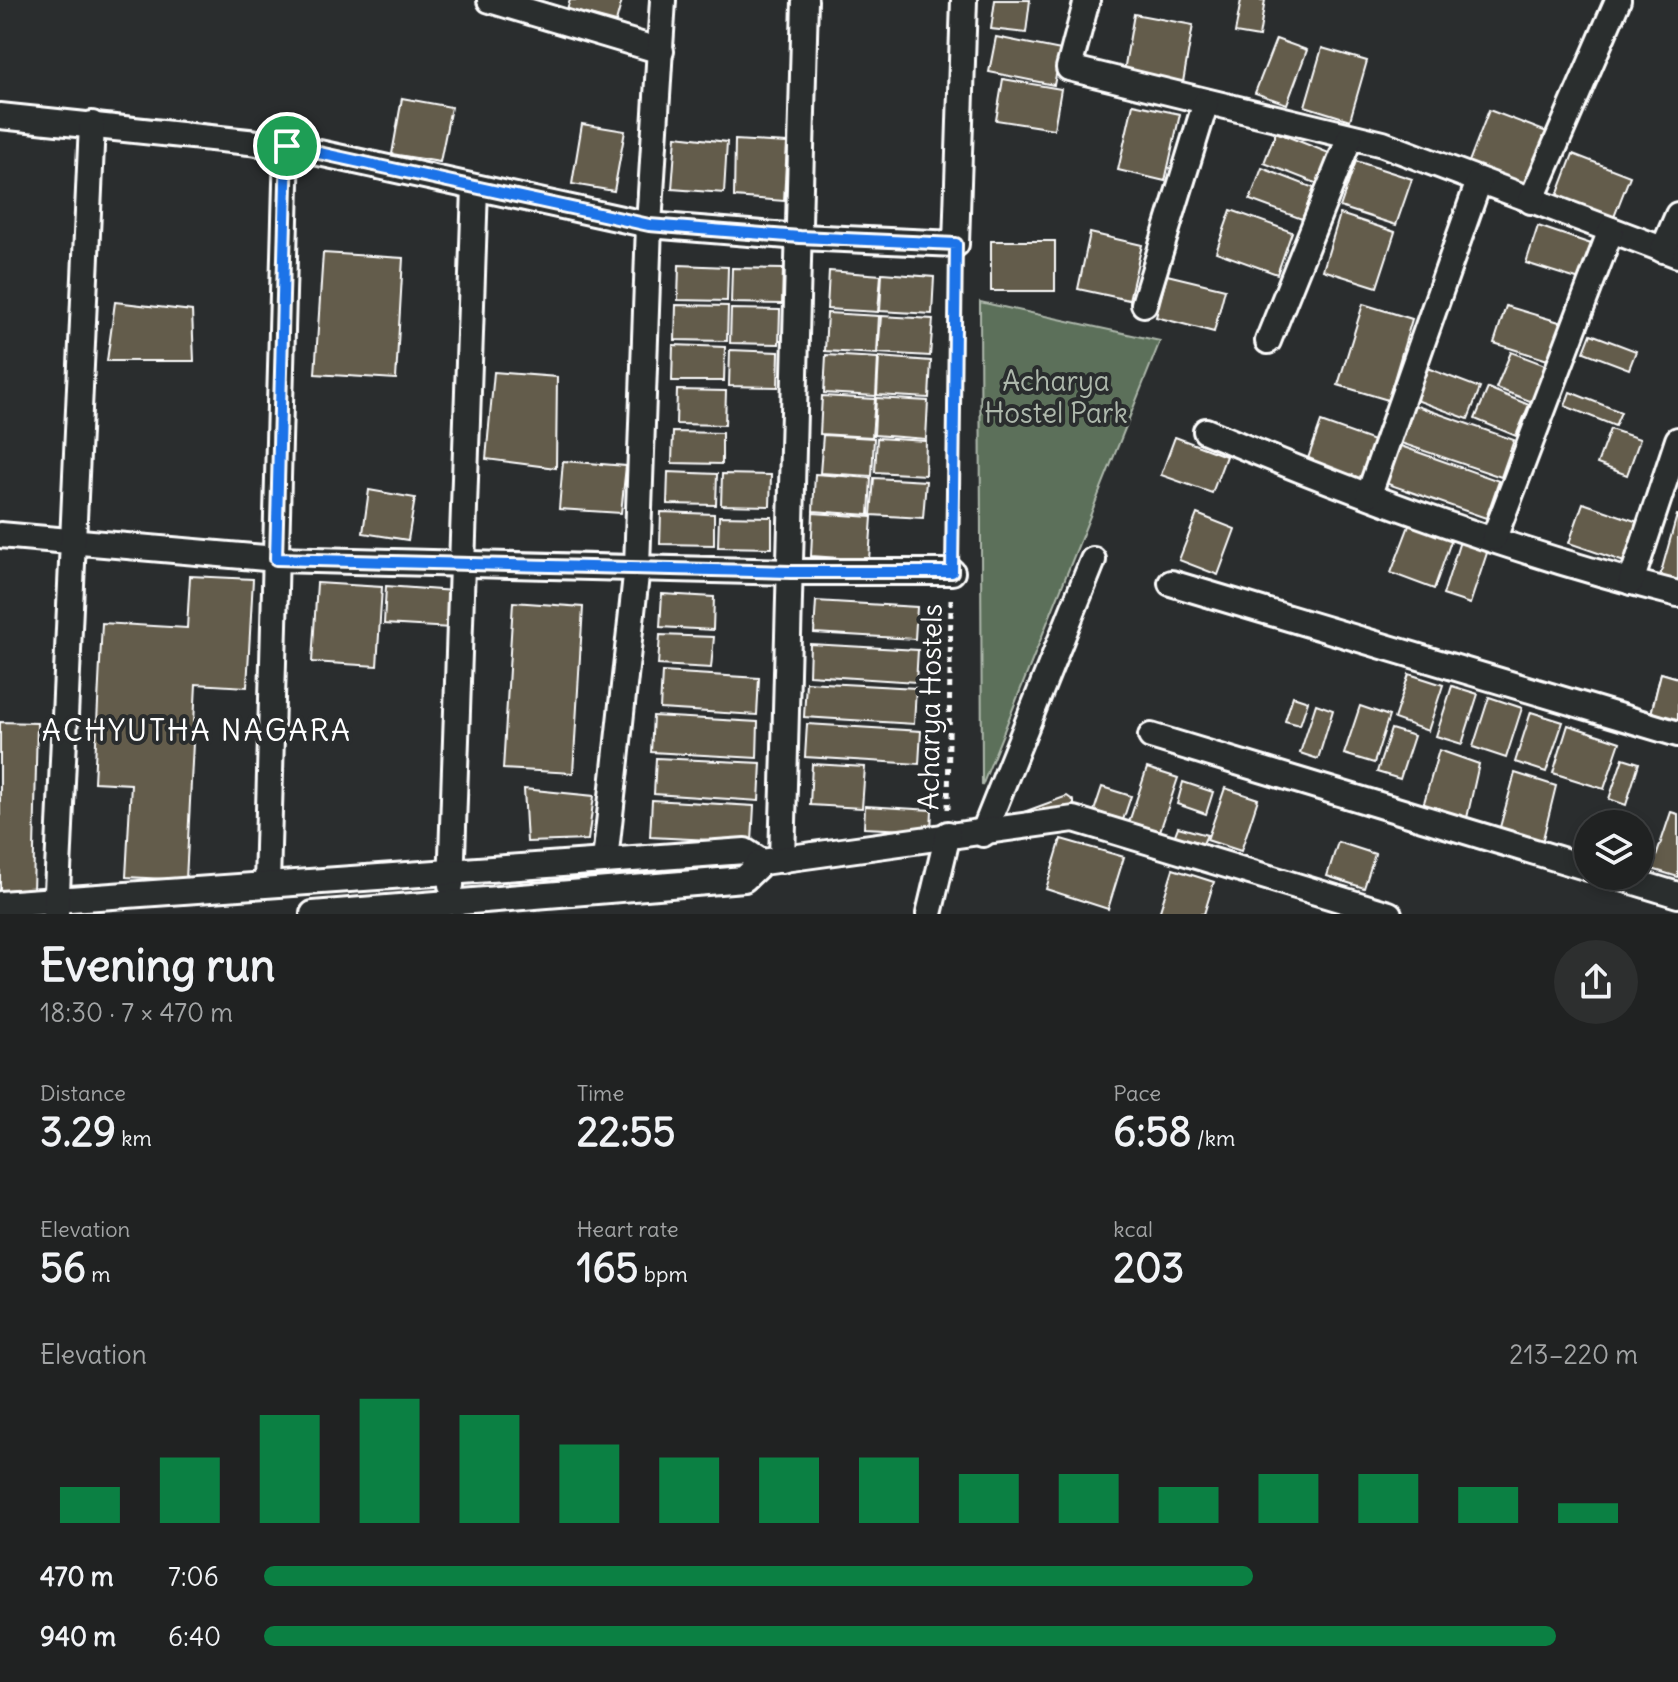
<!DOCTYPE html>
<html lang="en">
<head>
<meta charset="utf-8">
<style>
	:root { --surface:#202222; --page:#2d2f2f; --text:#f1f3f6; --muted:#a2a4a5; --line:#3d3f40; --accent:#0b8043 }
	body { margin:0; font-family:Delius,sans-serif; background:var(--page); color:var(--text); height:100vh; display:flex; flex-direction:column; font-size:30px; white-space:nowrap }
	* { box-sizing:border-box; margin:0 }
	p { font-size:26px; color:var(--muted) }
	.icon { flex:none; width:44px; height:44px; fill:none; stroke:currentColor; stroke-width:2; stroke-linecap:round; stroke-linejoin:round }
	.map { position:relative; height:914px; overflow:hidden }
	.side { display:flex; flex-direction:column; background:var(--surface); flex:1 }
	.side>* { flex:none }
	.fabs { position:absolute; left:1574px; top:810px; display:grid; gap:16px }
	.fabs a { display:grid; place-items:center; width:80px; height:80px; border-radius:50%; background:var(--surface); box-shadow:0 4px 12px #0003,0 0 0 2px var(--line); font-size:40px }
	.pin { position:absolute; display:grid; place-items:center; width:68px; height:68px; color:#fff; margin:-34px; border:4px solid #fff; border-radius:50%; box-shadow:0 2px 8px #0007 }
	.round { display:grid; place-items:center; flex:none; width:84px; height:84px; border-radius:42px; background:var(--page) }
	.summary { display:flex; align-items:center; justify-content:space-between; height:136px; padding:0 40px }
	h1 { font-size:44px; font-weight:800; line-height:60px }
	.figures { display:grid; grid-template-columns:repeat(3,1fr); gap:12px; height:136px; padding:8px 40px }
	.figures div { display:grid; align-content:center }
	.figures b { font-size:40px; font-weight:800 }
	.figures small { font-size:22px; font-weight:400 }
	.figures p { font-size:22px }
	.chart { height:224px; padding:16px 40px }
	.chart p { display:flex; justify-content:space-between }
	.chart svg { width:100%; height:144px; margin-top:8px; stroke:var(--accent); stroke-width:6 }
	ul { padding:0 40px; list-style:none; font-size:26px }
	li { display:grid; grid-template-columns:128px 96px 1fr; align-items:center; height:60px }
	li i { height:20px; border-radius:10px; background:var(--accent) }
	.map>svg:first-child { display:block }
	.green { fill:#5c705a; stroke:#aeb8ac; stroke-width:2 }
	.building { fill:#635c4c; stroke:#fff; stroke-width:2 }
	.lines { fill:none; stroke-linecap:round; stroke-linejoin:round }
	.street-casing { stroke:#fff; stroke-width:30 }
	.path { stroke:#fff; stroke-width:5; stroke-dasharray:6 6; stroke-linecap:butt }
	.street { stroke:#2a2d2e; stroke-width:24 }
	.route-casing { stroke:#fff; stroke-width:16 }
	.route { stroke:#1a73e8; stroke-width:10 }
	.labels { text-anchor:middle; stroke-width:8; stroke-linejoin:round; paint-order:stroke }
	.park-label { font-size:28px; fill:#aeb8ac; stroke:#2a2d2e }
	.street-label { font-size:28px; fill:#fff; stroke:#2a2d2e }
	.neighbourhood-label { font-size:30px; letter-spacing:2px; fill:#fff; stroke:#2a2d2e }
</style>
</head>
<body>
<div class="map">
<svg width="1678" height="914" viewBox="0 0 1678 914">
	<rect width="100%" height="100%" fill="#2a2d2e"/>
	<filter id="ink" filterUnits="userSpaceOnUse"><feTurbulence type="fractalNoise" baseFrequency=".0125" numOctaves="2"/><feDisplacementMap in="SourceGraphic" scale="16" xChannelSelector="R" yChannelSelector="G"/><feConvolveMatrix kernelMatrix="1 2 1 2 8 2 1 2 1" color-interpolation-filters="sRGB"/></filter>
	<g filter="url(#ink)">
		<path class="green" d="M980 302 1160 341 982 786Z"/>
		<g class="building">
			<path d="M570 0H622L616 22 567 9Z"/>
			<path d="M995 0H1030L1026 33 991 29Z"/>
			<path d="M1241 0H1265L1259 37 1235 33Z"/>
			<path d="M1134 14 1193 25 1183 82 1124 71Z"/>
			<path d="M996 37 1061 50 1054 85 989 72Z"/>
			<path d="M1276 39 1307 50 1287 104 1255 93Z"/>
			<path d="M1322 48 1367 61 1350 120 1305 106Z"/>
			<path d="M1003 79 1061 89 1054 129 996 120Z"/>
			<path d="M402 98 451 107 440 162 392 154Z"/>
			<path d="M1133 104 1180 114 1165 181 1118 170Z"/>
			<path d="M1489 110 1547 132 1526 189 1467 167Z"/>
			<path d="M582 124 625 131 614 191 572 184Z"/>
			<path d="M1276 132 1334 155 1323 186 1264 163Z"/>
			<path d="M676 136 727 142 724 193 672 189Z"/>
			<path d="M735 140 787 143 784 201 734 197Z"/>
			<path d="M1573 154 1630 176 1614 217 1557 196Z"/>
			<path d="M1356 161 1412 179 1396 225 1340 207Z"/>
			<path d="M1262 168 1314 188 1302 219 1250 200Z"/>
			<path d="M1231 210 1292 232 1277 274 1216 252Z"/>
			<path d="M1340 214 1395 232 1377 287 1323 270Z"/>
			<path d="M1538 226 1594 245 1583 281 1526 263Z"/>
			<path d="M1090 233 1142 245 1129 300 1078 289Z"/>
			<rect x="991" y="241" width="64" height="50"/>
			<path d="M323 253 403 258 396 379 315 374Z"/>
			<path d="M679 265 728 267 727 301 678 300Z"/>
			<path d="M732 268 783 269 782 304 731 303Z"/>
			<path d="M829 271 881 275 878 312 827 309Z"/>
			<path d="M882 273 934 277 932 314 880 311Z"/>
			<path d="M1167 275 1225 289 1214 332 1156 317Z"/>
			<path d="M115 302 192 311 194 361H107Z"/>
			<path d="M1363 304 1412 319 1388 400 1338 385Z"/>
			<path d="M676 305 728 306 727 341 675 340Z"/>
			<path d="M1506 306 1566 324 1554 362 1494 343Z"/>
			<path d="M731 309 780 310 779 344 730 343Z"/>
			<path d="M827 313 879 316 877 354 825 351Z"/>
			<path d="M881 316 933 319 930 356 878 353Z"/>
			<path d="M1591 334 1636 351 1629 369 1584 352Z"/>
			<path d="M673 345 725 347 724 381H672Z"/>
			<path d="M730 350 779 352 778 387 729 386Z"/>
			<path d="M1511 352 1553 368 1538 404 1496 388Z"/>
			<path d="M826 355 878 358 876 396 824 393Z"/>
			<path d="M879 357 931 361 929 398 877 395Z"/>
			<path d="M1427 368 1480 388 1468 419 1416 400Z"/>
			<path d="M494 372 557 377 556 468 486 459Z"/>
			<path d="M1488 388 1529 405 1516 436 1475 419Z"/>
			<path d="M677 390 726 391 725 425 676 424Z"/>
			<path d="M1570 392 1621 412 1615 426 1565 406Z"/>
			<path d="M822 396 875 399 872 437 820 434Z"/>
			<path d="M876 398 928 401 926 439 874 435Z"/>
			<path d="M1411 404 1514 440 1501 477 1398 442Z"/>
			<path d="M1321 422 1374 441 1359 483 1306 464Z"/>
			<path d="M1610 429 1640 439 1627 475 1597 464Z"/>
			<path d="M673 432 722 433V464L672 463Z"/>
			<path d="M823 435 874 438 872 476 820 473Z"/>
			<path d="M1175 437 1226 456 1212 493 1161 475Z"/>
			<path d="M877 438 926 441 925 475 875 472Z"/>
			<path d="M1398 445 1499 481 1486 518 1385 483Z"/>
			<path d="M563 461 626 466 621 513 559 509Z"/>
			<path d="M668 472 717 474 716 505 667 504Z"/>
			<path d="M722 474 771 475 770 506 721 505Z"/>
			<path d="M815 474 871 478 869 515 813 511Z"/>
			<path d="M874 478 926 481 923 518 871 515Z"/>
			<path d="M369 490 415 498 408 540 363 533Z"/>
			<path d="M1583 503 1644 524 1630 564 1569 543Z"/>
			<path d="M661 512 714 514V545L660 544Z"/>
			<path d="M813 513 872 517 869 560 811 556Z"/>
			<path d="M1197 514 1235 529 1218 575 1179 560Z"/>
			<path d="M1677 515H1678V581L1660 576Z"/>
			<path d="M719 516 772 517V548L718 547Z"/>
			<path d="M1410 523 1452 538 1434 589 1391 573Z"/>
			<path d="M1460 541 1488 550 1470 604 1443 595Z"/>
			<path d="M190 576 253 579 247 687 196 684 186 880 126 877 131 784 94 782 102 623 187 628Z"/>
			<path d="M317 583 382 587 377 666 312 662Z"/>
			<path d="M386 586 453 591 451 628 384 624Z"/>
			<path d="M662 594 714 597 713 630 660 627Z"/>
			<path d="M816 601 917 607 915 639 814 633Z"/>
			<path d="M513 602 583 607 573 773 503 769Z"/>
			<path d="M660 635 714 637 711 668 658 665Z"/>
			<path d="M810 644 918 650 916 682 809 675Z"/>
			<path d="M662 672 759 678 757 715 660 709Z"/>
			<path d="M1661 673 1678 678V734L1648 726Z"/>
			<path d="M1661 673 1678 678V734L1648 726Z"/>
			<path d="M1409 674 1443 685 1428 731 1394 719Z"/>
			<path d="M806 682 916 688 914 724 804 717Z"/>
			<path d="M1452 686 1478 694 1462 744 1436 736Z"/>
			<path d="M1293 696 1308 701 1300 725 1285 721Z"/>
			<path d="M1489 697 1522 708 1506 758 1473 747Z"/>
			<path d="M1316 704 1333 710 1318 759 1300 753Z"/>
			<path d="M1360 706 1389 716 1374 763 1344 754Z"/>
			<path d="M1531 712 1563 722 1546 772 1515 762Z"/>
			<path d="M653 716 758 722 757 758 651 752Z"/>
			<path d="M0 722 37 723 33 893 0 892Z"/>
			<path d="M807 724 921 731 919 764 805 757Z"/>
			<path d="M1568 725 1620 742 1604 789 1553 773Z"/>
			<path d="M1391 729 1414 736 1400 779 1377 772Z"/>
			<path d="M1439 750 1479 764 1465 827 1421 813Z"/>
			<path d="M656 758 761 763 759 801 654 794Z"/>
			<path d="M1623 758 1639 763 1626 805 1609 799Z"/>
			<path d="M812 764 865 767 862 808 810 805Z"/>
			<path d="M1147 768 1178 778 1160 831 1129 822Z"/>
			<path d="M1515 773 1556 786 1540 851 1497 838Z"/>
			<path d="M1183 782 1213 792 1206 814 1177 804Z"/>
			<path d="M1102 787 1131 796 1123 820 1094 811Z"/>
			<path d="M1225 788 1258 799 1241 851 1207 840Z"/>
			<path d="M524 789 594 796 588 840 527 842Z"/>
			<path d="M1067 796 1074 801V819L1020 823 1021 813Z"/>
			<path d="M652 800 754 806 752 842 650 837Z"/>
			<path d="M865 806 932 810 931 831 864 828Z"/>
			<path d="M1671 812 1678 814V877L1652 869Z"/>
			<path d="M1178 827 1207 835 1201 848 1173 840Z"/>
			<path d="M1061 839 1124 857 1108 909 1046 889Z"/>
			<path d="M1338 842 1375 854 1364 888 1327 876Z"/>
			<path d="M1173 869 1214 882 1204 914H1159Z"/>
		</g>
		<g class="lines">
			<defs>
				<g id="street">
					<path d="M490 0 661 51"/>
					<path d="M1087 0 1069 68 1383 144 1678 255"/>
					<path d="M0 116 287 146 649 225 800 237 956 244 964 0"/>
					<path d="M1531 201 1618 0"/>
					<path d="M1663 250 1678 215"/>
					<path d="M1144 304 1206 102"/>
					<path d="M1268 341 1350 137"/>
					<path d="M1206 431C1355 494 1521 555 1678 594"/>
					<path d="M1369 494 1479 181"/>
					<path d="M0 535 276 559 791 572H952"/>
					<path d="M1494 538 1611 230"/>
					<path d="M1631 582 1678 440"/>
					<path d="M1171 583 1678 734"/>
					<path d="M1151 736 1588 868"/>
					<path d="M983 834 1093 560"/>
					<path d="M782 860 805 0"/>
					<path d="M605 861 637 566 649 225 663 0"/>
					<path d="M1615 876 1678 895"/>
					<path d="M267 884 287 146"/>
					<path d="M451 885 475 188"/>
					<path d="M0 904 745 851 762 862"/>
					<path d="M56 914 92 124"/>
					<path d="M313 914 744 879 762 862 1074 819 1389 914"/>
					<path d="M929 914 948 834"/>
				</g>
			</defs>
			<use href="#street" class="street-casing"/>
			<g class="path">
				<path d="M952 549 956 267"/>
				<path d="M948 809 951 599"/>
			</g>
			<use href="#street" class="street"/>
		</g>
	</g>
	<g class="lines" filter="url(#ink)">
		<defs>
			<path id="route" d="M287 146 649 225 800 237 956 244 952 572H791L276 559Z"/>
		</defs>
		<use href="#route" class="route-casing"/>
		<use href="#route" class="route"/>
	</g>
	<g class="labels">
		<g class="park-label">
			<text x="1056" y="391">Acharya<tspan x="1056" dy="32">Hostel Park</tspan></text>
		</g>
		<g class="street-label">
			<text transform="translate(930 707) rotate(-89)" y="10">Acharya Hostels</text>
		</g>
		<g class="neighbourhood-label">
			<text x="197" y="741">ACHYUTHA NAGARA</text>
		</g>
	</g>
</svg>
<div class="fabs">
<a><svg class="icon" aria-label="layers" viewBox="0 0 24 24"><path d="M12 4l9 5-9 5-9-5zM3 14l9 5 9-5"/></svg></a>
</div>
<div class="pin" style="left:287px;top:146px;background:#1e9e55"><svg class="icon" aria-label="arrive" viewBox="0 0 24 24"><path d="M6 21V4h12l-3 4 3 4H6"/></svg></div>
</div>
<section class="side">
<div class="summary"><div><h1>Evening run</h1><p>18:30 · 7 × 470 m</p></div><a class="round"><svg class="icon" aria-label="share" viewBox="0 0 24 24"><path d="M12 15V3M7 8l5-5 5 5M5 13v7h14v-7"/></svg></a></div>
<div class="figures">
<div><p>Distance</p><b>3.29<small> km</small></b></div>
<div><p>Time</p><b>22:55</b></div>
<div><p>Pace</p><b>6:58<small> /km</small></b></div>
</div>
<div class="figures">
<div><p>Elevation</p><b>56<small> m</small></b></div>
<div><p>Heart rate</p><b>165<small> bpm</small></b></div>
<div><p>kcal</p><b>203</b></div>
</div>
<div class="chart"><p><span>Elevation</span>213–220 m</p>
<svg viewBox="0 0 160 44" preserveAspectRatio="none"><path d="M5 44V33M15 44V24M25 44V11M35 44V6M45 44V11M55 44V20M65 44V24M75 44V24M85 44V24M95 44V29M105 44V29M115 44V33M125 44V29M135 44V29M145 44V33M155 44V38"/></svg>
</div>
<ul>
<li><b>470 m</b>7:06<i style="width:72%"></i></li>
<li><b>940 m</b>6:40<i style="width:94%"></i></li>
</ul>
</section>
</body>
</html>
